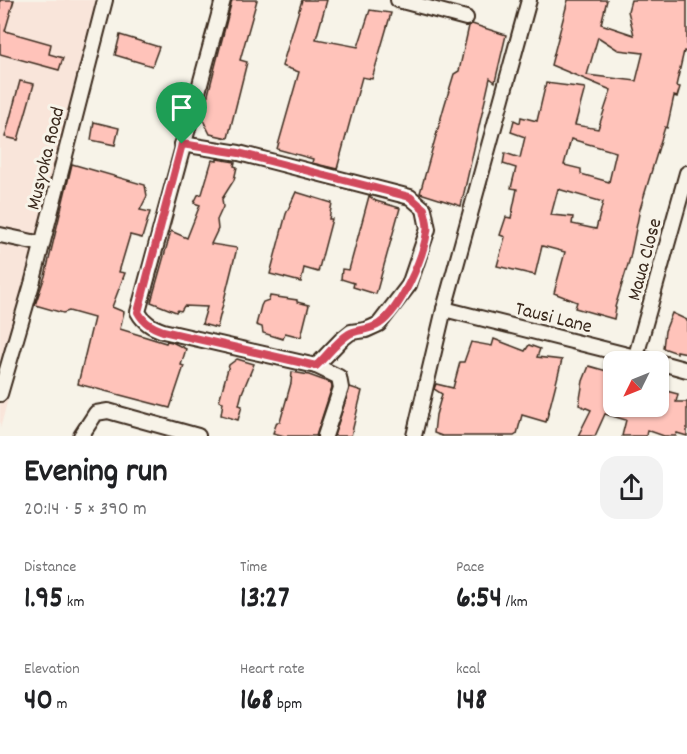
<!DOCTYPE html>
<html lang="en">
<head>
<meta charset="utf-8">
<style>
	:root { --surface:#fff; --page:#f2f2f2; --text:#202124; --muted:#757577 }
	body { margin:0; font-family:Dekko,sans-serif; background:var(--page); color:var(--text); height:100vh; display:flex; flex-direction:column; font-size:22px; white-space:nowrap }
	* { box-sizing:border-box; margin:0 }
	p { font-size:20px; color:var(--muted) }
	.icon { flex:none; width:33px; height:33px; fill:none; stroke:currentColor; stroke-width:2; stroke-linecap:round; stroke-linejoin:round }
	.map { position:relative; height:436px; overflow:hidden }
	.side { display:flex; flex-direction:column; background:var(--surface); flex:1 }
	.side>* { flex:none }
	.needle { width:39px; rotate:227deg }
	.tools { position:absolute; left:603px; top:351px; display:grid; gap:12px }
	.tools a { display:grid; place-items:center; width:66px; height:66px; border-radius:12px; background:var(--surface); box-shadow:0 2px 4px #0004; font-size:30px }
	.pin { position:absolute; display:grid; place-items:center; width:51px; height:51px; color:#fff; margin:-62px -26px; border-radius:50% 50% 50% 0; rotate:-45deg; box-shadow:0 0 6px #0007 }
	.pin .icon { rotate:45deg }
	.round { display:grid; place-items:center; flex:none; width:63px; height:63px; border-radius:18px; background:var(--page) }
	.head { display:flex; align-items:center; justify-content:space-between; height:102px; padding:0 24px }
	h1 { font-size:33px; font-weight:800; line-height:45px }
	.metrics { display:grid; grid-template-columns:repeat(3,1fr); gap:9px; height:102px; padding:6px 24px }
	.metrics div { display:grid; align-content:center }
	.metrics b { font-size:30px; font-weight:800 }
	.metrics small { font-size:16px; font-weight:400 }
	.metrics p { font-size:16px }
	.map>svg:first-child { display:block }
	.built { fill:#f9e5da }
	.building { fill:#ffc3ba; stroke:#3b2a1e; stroke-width:1.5; fill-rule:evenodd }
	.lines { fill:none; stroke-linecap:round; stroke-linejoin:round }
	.street-casing { stroke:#3b2a1e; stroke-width:18 }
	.street { stroke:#f7f3e8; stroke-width:14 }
	.route-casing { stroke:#fff; stroke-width:12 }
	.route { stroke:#d1495b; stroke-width:8 }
	.labels { text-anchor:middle; stroke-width:6; stroke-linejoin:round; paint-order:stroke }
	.street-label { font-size:20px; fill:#3b2a1e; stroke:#f7f3e8 }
</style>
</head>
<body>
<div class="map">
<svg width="687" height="436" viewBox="0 0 687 436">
	<rect width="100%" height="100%" fill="#f7f3e8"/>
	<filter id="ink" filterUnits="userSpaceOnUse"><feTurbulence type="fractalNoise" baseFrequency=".0167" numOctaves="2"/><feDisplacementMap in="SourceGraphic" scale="12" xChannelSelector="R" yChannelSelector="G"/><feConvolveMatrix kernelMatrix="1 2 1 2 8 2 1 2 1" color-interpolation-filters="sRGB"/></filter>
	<g filter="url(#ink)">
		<path class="built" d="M0 0H114L0 429Z"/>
		<g class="building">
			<path d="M0 0H14L5 31 51 44 49 54 63 58 59 70 0 54Z"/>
			<path d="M232 0H257L240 60 247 62 228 138 210 134 202 118Z"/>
			<path d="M302 0H327L316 39 358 47 370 10 391 13 372 79 362 77 337 169 312 163 313 159 277 149 299 72 282 66Z"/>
			<path d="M568 0H607L601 24 634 35 628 11 631 0H687V52L684 51 676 86 680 87 677 97 674 96 667 128 665 127 640 209 630 258 615 307 616 308 614 319 575 308 577 302 554 293 565 252 542 246 535 275 497 266 505 237 500 235 506 217 511 218 517 189 511 188 516 168 503 164 505 153 520 158 525 137 511 132 514 120 520 123 521 117 537 121 546 83 585 88 575 125 598 129 611 90 551 65ZM598 37 618 50 643 53 636 81 587 75ZM571 139 616 152 609 182 581 174V169L564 165ZM558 189 603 202 596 229 572 224 573 217 551 215Z"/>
			<path d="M472 24 506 35 495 82 490 78 461 206 420 193 444 107 454 74 459 71 469 26Z"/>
			<path d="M120 35 159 47 152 66 115 55Z"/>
			<path d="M20 81 34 84 18 140 5 137Z"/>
			<path d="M94 122 119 128 115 145 91 140Z"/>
			<path d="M217 159 235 162 234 166 237 167 234 180 222 199 223 207 217 220 218 229 211 244 237 248 217 328 202 324 207 307 184 306 181 311 177 310 176 312 151 302 171 231 187 238 200 205 194 203 198 195 202 194 212 160 217 161Z"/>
			<path d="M72 164 145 185 147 196 140 210 150 212 142 238 130 235 119 272 125 273 112 307 124 312 120 329 166 343 167 341 172 342 186 349 181 365 184 366 170 408 78 384 94 318 69 311 63 313 35 305 45 276Z"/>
			<path d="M296 192 332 203 329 219H332L318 272 304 268 301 282 270 274 286 214Z"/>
			<path d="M369 196 376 201 400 208 376 294 353 287 354 283 341 279 342 269 349 270Z"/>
			<path d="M270 296 297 300V302L309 305 301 337 285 333 283 339 263 333 262 327 256 325 261 306 263 302 269 300Z"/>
			<path d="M672 313 687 320V353L677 351V353L663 348 665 331Z"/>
			<path d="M494 339 525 351 529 345 540 349 537 357 562 360 546 422 522 415 517 434 514 436H442L434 433 436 415 442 394 434 389 436 384 453 388 460 362H464L471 342 492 346Z"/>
			<path d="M237 359 254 364 242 393 239 405 242 406 238 420 221 415 223 402 219 401 229 365Z"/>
			<path d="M589 366 614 373V406H662L666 391 678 394 676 402H687V436L677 433 676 436H664L647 430 646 436H622L626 420 605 414 595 436H578L591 410 579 405 583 381Z"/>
			<path d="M292 372 309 375 331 383 332 387 316 436H285L273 433 277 422H280L291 383Z"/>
			<path d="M350 387 362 391 351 436H334Z"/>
		</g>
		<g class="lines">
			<defs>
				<g id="street">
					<path d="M223 0 138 312C144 323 152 327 163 331L316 366 339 377 341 388 325 436"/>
					<path d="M398 0 466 18"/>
					<path d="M182 144 239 153 410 197 424 209 428 229 409 285 379 324 366 330 351 332 341 340 316 366"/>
					<path d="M0 235 42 244"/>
					<path d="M444 309 655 362"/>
					<path d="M636 356 687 173"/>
					<path d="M658 362 687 370"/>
					<path d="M0 394 32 284 105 0"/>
					<path d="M81 436 96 413 108 411 198 436"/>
					<path d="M414 436 444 309 529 0"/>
				</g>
			</defs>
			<use href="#street" class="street-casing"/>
			<use href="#street" class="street"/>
		</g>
	</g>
	<g class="lines" filter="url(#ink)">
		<defs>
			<path id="route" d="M182 144 239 153 410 197 424 209C425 216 429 225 427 232 423 258 401 309 379 324 369 331 357 329 349 334 336 342 327 356 316 366L163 331C152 327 144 323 138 312Z"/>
		</defs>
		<use href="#route" class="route-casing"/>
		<use href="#route" class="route"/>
	</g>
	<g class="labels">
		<g class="street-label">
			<text transform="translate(44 158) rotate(-76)" y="7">Musyoka Road</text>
			<text transform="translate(643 259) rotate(-75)" y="7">Maua Close</text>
			<text transform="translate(554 316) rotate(14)" y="7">Tausi Lane</text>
		</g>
	</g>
</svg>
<div class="tools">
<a><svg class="needle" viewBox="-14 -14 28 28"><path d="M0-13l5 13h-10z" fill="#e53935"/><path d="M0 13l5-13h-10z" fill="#757577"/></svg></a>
</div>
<div class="pin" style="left:182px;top:144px;background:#1e9e55"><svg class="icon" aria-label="arrive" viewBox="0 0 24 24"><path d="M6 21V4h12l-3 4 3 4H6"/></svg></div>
</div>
<section class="side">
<div class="head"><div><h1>Evening run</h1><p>20:14 · 5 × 390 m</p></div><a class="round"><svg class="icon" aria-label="share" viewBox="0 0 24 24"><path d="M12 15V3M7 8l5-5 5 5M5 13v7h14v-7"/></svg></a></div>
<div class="metrics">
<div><p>Distance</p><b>1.95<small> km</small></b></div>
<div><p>Time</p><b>13:27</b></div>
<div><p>Pace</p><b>6:54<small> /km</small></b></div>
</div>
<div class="metrics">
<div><p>Elevation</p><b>40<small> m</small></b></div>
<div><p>Heart rate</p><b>168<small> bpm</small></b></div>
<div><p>kcal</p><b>148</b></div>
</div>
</section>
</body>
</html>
